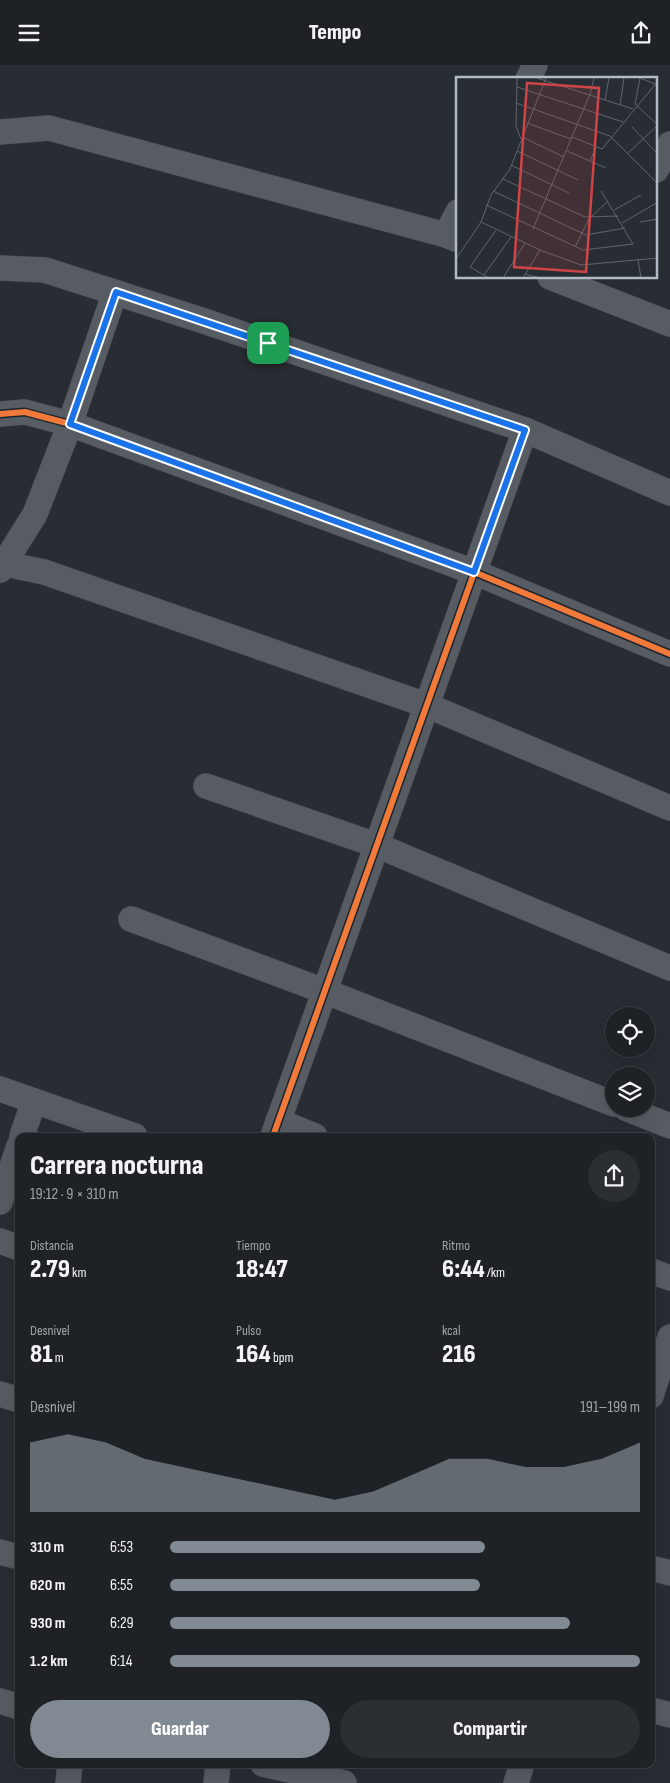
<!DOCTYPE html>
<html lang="es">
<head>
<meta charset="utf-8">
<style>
	:root { --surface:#1e2226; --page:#2b2f32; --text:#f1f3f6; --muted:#a1a4a7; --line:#3c3f43; --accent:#818992 }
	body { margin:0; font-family:"Sofia Sans Condensed",sans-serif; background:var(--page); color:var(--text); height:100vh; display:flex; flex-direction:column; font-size:19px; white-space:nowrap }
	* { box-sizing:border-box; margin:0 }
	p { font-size:16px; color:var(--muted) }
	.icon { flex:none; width:28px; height:28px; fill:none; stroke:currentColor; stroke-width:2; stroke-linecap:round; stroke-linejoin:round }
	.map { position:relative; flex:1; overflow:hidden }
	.drawer { position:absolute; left:15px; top:1068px; width:640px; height:635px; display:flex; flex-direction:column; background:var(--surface); border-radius:10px; box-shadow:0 5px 20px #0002,0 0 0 1px var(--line) }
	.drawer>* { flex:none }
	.controls { position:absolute; left:605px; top:942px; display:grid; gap:10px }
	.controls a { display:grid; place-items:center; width:50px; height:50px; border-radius:50%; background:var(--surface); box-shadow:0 5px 20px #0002,0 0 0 1px var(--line); font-size:25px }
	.pin { position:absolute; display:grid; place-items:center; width:42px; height:42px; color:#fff; margin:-21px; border-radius:10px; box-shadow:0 2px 8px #0006 }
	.round { display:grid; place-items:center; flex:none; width:52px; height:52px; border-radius:26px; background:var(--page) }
	.head { display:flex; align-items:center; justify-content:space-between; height:85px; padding:0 15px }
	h1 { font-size:28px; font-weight:800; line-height:38px }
	.metrics { display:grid; grid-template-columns:repeat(3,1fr); gap:8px; height:85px; padding:5px 15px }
	.metrics div { display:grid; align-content:center }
	.metrics b { font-size:25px; font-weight:800 }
	.metrics small { font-size:14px; font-weight:400 }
	.metrics p { font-size:14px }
	.chart { height:140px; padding:10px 15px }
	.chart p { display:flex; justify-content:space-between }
	.chart svg { width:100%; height:90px; margin-top:5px; fill:var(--accent); opacity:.7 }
	.action { display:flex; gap:10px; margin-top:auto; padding:10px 15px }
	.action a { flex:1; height:58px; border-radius:30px; background:var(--accent); color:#fff; font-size:20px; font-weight:800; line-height:58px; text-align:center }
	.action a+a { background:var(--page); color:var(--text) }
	ul { padding:0 15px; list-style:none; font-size:16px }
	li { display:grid; grid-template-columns:80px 60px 1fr; align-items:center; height:38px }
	li i { height:12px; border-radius:6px; background:var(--accent) }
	header { display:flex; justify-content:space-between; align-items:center; height:65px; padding:0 15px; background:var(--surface); font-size:22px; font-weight:800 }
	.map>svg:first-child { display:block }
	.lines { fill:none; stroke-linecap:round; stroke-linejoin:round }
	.minor-casing { stroke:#46494e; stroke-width:26 }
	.minor { stroke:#575c62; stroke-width:25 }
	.cycleway-casing { stroke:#1c242e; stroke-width:9 }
	.cycleway { stroke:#f17a3a; stroke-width:6 }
	.route-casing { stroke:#fff; stroke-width:10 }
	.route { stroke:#1a73e8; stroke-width:6 }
	.inset-road { fill:none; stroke:#5f656d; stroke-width:1 }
	.view { fill:#cf4547; fill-opacity:0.15; stroke:#cf4547; stroke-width:2.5 }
	.inset-edge { fill:none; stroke:#b1bac5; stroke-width:2.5 }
</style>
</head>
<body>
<header><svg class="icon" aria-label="menu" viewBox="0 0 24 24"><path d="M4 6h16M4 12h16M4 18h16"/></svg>Tempo<svg class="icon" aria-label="share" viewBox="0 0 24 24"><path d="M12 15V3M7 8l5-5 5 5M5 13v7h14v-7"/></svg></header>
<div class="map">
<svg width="670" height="1718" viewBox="0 0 670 1718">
	<rect width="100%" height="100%" fill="#282d33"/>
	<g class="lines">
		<defs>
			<g id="minor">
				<path d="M528 14 535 0"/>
				<path d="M0 67 49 63 446 170 458 175"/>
				<path d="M656 105 670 79"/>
				<path d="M446 170 458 147"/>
				<path d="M0 203 45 205 204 256 525 365 670 428"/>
				<path d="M550 212 670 259"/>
				<path d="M0 349 25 347 70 359 474 507 670 589"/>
				<path d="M0 498 44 507 426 640 670 743"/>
				<path d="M0 505 35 449 70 359 115 227"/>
				<path d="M206 721 376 780 670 903"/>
				<path d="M131 854 324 926 614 1039"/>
				<path d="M0 1024 135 1071"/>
				<path d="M627 1044 670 1061"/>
				<path d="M278 1056 315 1071"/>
				<path d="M22 1071 34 1036"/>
				<path d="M273 1071 525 365"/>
				<path d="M0 1137 19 1081"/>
				<path d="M0 1176 19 1183"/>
				<path d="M651 1206 670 1213"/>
				<path d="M0 1329 19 1335"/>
				<path d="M651 1331 670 1272"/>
				<path d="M0 1487 19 1492"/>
				<path d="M651 1503 670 1508"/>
				<path d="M0 1636 19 1642"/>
				<path d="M651 1645 670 1650"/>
				<path d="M263 1699 344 1718"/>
				<path d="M68 1718 70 1699"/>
				<path d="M216 1718 218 1699"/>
				<path d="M516 1718 522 1699"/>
			</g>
		</defs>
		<use href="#minor" class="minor-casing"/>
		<use href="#minor" class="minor"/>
		<defs>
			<g id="cycleway">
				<path d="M0 349 25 347 70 359 474 507 670 589"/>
				<path d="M273 1071 525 365"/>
			</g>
		</defs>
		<use href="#cycleway" class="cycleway-casing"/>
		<use href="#cycleway" class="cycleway"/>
	</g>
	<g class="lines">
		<defs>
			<path id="route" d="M116 227 525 365 474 507 70 359Z"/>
		</defs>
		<use href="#route" class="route-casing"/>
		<use href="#route" class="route"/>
	</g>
	<g transform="translate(456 12)">
		<rect width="201" height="201" fill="#282d33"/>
		<path class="inset-road" d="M61 1 60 49 65 62M81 1 177 32M184 1 199 7M61 10 167 45M149 23 153 1M60 26 154 59 202 107M164 28 168 1M71 46 115 62M176 50 202 77M66 60 108 80M116 60 146 72 202 4M61 74 122 103M111 74 150 91M172 76 202 48 179 27 184 1M134 84 140 70M55 88 113 116M47 102 129 140 162 139M37 114 130 158 169 151M30 128 127 173 177 167 145 114M158 133 185 118M25 145 84 173 125 188 202 181M184 145 202 142M166 146 202 125M77 152 134 17 138 1M119 170 133 142 152 124M0 182 25 145 35 118 54 92 90 1M182 183 185 201M69 197 84 201M28 198 55 160M33 201 14 190 40 153M47 201 69 166M67 201 84 173"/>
		<path class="view" d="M71 6 143 11 130 195 58 190Z"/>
		<rect width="201" height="201" class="inset-edge"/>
	</g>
</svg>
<div class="controls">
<a><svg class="icon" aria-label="locate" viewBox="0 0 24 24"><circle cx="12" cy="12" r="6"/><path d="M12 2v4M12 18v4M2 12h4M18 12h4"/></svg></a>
<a><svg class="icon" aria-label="layers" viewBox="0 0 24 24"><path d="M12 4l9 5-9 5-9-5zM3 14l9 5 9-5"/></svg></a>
</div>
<div class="pin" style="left:268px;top:278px;background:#1e9e55"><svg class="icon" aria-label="arrive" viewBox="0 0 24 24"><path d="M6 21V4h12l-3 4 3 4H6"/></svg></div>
<section class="drawer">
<div class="head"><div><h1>Carrera nocturna</h1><p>19:12 · 9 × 310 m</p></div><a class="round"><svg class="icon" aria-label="share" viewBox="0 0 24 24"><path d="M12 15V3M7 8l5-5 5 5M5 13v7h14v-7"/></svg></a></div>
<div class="metrics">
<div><p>Distancia</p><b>2.79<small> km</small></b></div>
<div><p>Tiempo</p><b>18:47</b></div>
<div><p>Ritmo</p><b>6:44<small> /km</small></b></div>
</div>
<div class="metrics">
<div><p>Desnivel</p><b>81<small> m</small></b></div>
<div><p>Pulso</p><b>164<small> bpm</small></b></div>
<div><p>kcal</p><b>216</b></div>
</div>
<div class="chart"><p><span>Desnivel</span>191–199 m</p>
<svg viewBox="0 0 160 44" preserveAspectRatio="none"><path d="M0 44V10L10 6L20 10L30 18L40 22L50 26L60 30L70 34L80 38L90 34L100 26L110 18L120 18L130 22L140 22L150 18L160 10V44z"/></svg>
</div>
<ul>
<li><b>310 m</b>6:53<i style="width:67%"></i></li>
<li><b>620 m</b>6:55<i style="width:66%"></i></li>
<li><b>930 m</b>6:29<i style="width:85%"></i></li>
<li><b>1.2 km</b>6:14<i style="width:100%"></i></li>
</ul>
<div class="action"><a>Guardar</a><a>Compartir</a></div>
</section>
</div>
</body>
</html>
